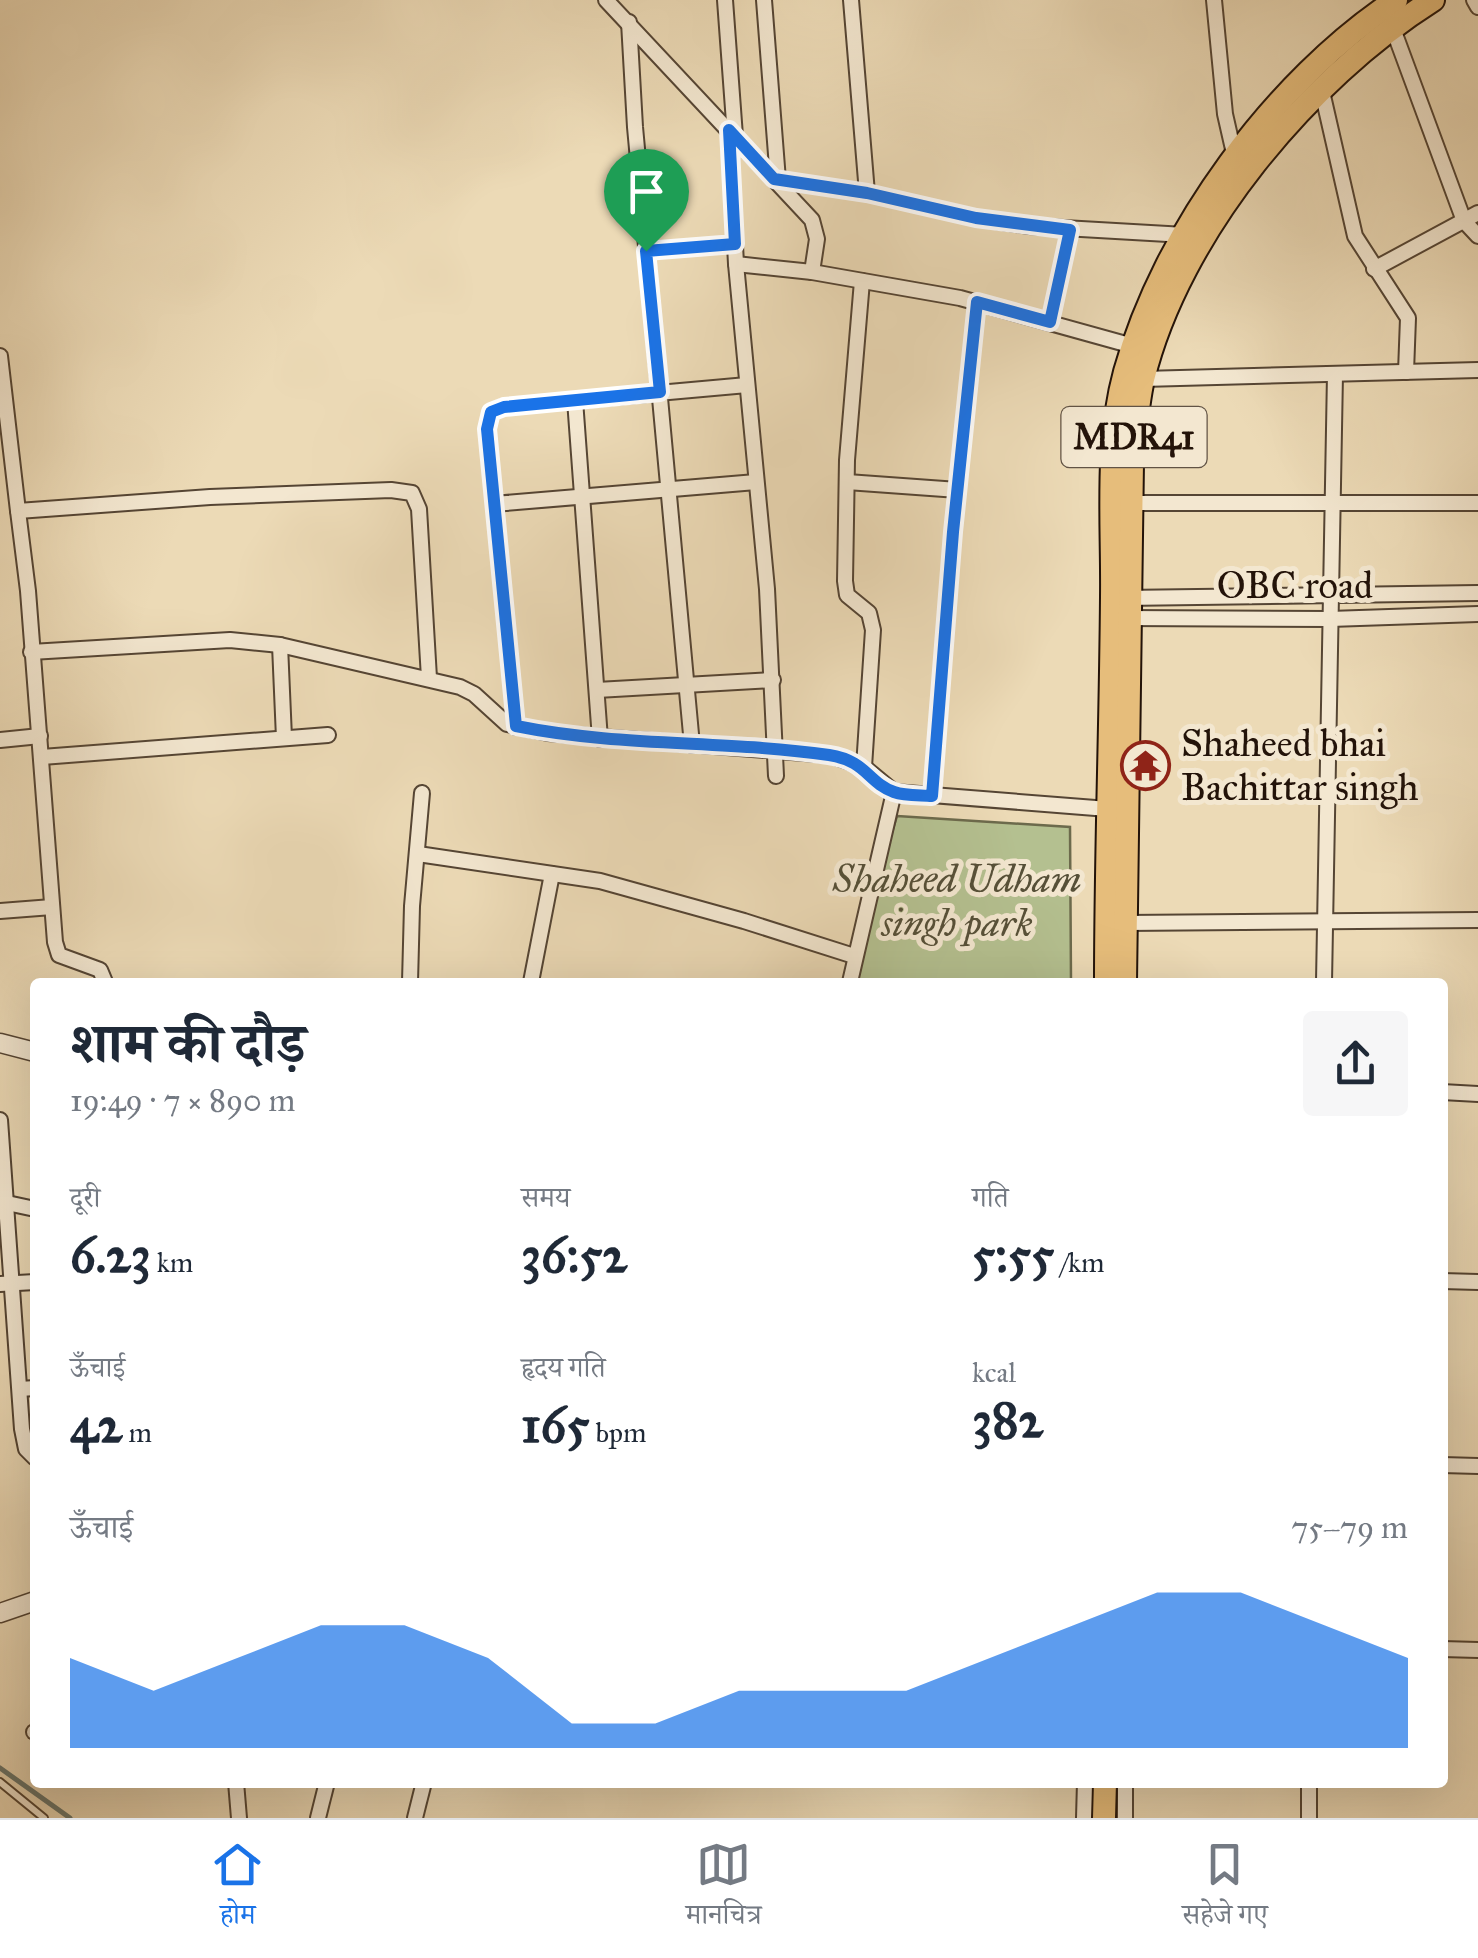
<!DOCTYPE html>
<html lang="hi">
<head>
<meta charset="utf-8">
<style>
	:root { --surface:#fff; --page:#f6f6f7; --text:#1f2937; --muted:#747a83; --line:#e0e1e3; --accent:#1a73e8 }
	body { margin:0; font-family:"IM FELL Great Primer","Noto Serif Devanagari",serif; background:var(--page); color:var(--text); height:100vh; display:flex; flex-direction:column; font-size:38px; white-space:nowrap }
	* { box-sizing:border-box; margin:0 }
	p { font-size:32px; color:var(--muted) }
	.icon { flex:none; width:55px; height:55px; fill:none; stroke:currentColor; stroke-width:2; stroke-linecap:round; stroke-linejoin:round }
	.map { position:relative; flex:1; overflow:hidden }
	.panel { position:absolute; left:30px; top:978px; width:1418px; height:810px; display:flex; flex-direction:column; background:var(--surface); border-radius:10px; box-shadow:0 10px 40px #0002 }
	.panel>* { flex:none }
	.pin { position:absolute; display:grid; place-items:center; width:85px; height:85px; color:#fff; margin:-102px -42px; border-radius:50% 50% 50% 0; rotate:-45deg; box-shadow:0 0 10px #0007 }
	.pin .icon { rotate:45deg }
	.round { display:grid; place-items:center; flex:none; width:105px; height:105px; border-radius:10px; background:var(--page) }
	.summary { display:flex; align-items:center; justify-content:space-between; height:170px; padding:0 40px }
	h1 { font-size:55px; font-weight:700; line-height:75px }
	.stats { display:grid; grid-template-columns:repeat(3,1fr); gap:15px; height:170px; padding:10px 40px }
	.stats div { display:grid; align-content:center }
	.stats b { font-size:50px; font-weight:700 }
	.stats small { font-size:28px; font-weight:400 }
	.stats p { font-size:28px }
	.chart { height:280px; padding:20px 40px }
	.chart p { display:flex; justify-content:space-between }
	.chart svg { width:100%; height:180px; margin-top:10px; fill:var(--accent); opacity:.7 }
	.tabs { display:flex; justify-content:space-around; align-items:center; height:140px; border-top:2px solid var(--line); background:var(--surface); font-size:28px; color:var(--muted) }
	.tabs a { display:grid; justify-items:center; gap:5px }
	.tabs .active { color:var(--accent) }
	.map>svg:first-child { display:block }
	.green { fill:#b4c090; stroke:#6c6a4c; stroke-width:2.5 }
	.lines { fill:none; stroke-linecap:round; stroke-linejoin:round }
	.stream { stroke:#6a776e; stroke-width:5 }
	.service-casing { stroke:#554534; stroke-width:10 }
	.minor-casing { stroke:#554534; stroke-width:18 }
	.tertiary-casing { stroke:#554534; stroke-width:21 }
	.trunk-casing { stroke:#231309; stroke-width:26 }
	.service { stroke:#f3e7d0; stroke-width:6 }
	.minor { stroke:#f3e7d0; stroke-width:14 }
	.tertiary { stroke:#f3e7d0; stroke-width:18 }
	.trunk { stroke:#e6bd7b; stroke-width:22 }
	.route-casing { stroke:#fff; stroke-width:20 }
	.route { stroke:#1a73e8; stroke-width:12 }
	.labels { text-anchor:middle; stroke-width:10; stroke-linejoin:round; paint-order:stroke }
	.shield { fill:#f3e7d0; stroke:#615345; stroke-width:2.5 }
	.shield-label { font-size:35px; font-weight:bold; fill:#231309 }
	.street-label { font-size:38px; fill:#231309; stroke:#f3e7d0 }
	.poi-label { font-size:38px; fill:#231309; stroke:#f3e7d0; text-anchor:start }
	.park-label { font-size:38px; font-style:italic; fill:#565038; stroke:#f3e7d0 }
</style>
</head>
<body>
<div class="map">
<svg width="1478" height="1818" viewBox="0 0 1478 1818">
	<rect width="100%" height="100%" fill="#ecdab6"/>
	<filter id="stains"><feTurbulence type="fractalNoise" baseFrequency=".002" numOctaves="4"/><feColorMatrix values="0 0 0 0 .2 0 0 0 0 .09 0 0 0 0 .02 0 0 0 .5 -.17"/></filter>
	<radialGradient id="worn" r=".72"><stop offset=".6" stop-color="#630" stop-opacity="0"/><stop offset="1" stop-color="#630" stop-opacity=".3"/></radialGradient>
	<path class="green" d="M897 816 1070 827 1071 982H847Z"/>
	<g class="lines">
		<path class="stream" d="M0 1768 70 1818"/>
		<defs>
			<path id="service" d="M0 1782 44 1818"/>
			<g id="minor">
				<path d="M606 0 812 220 817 239 812 272"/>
				<path d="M725 0 735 136"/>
				<path d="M764 0 778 180"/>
				<path d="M851 0 867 193"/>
				<path d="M1214 0 1225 114 1235 158"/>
				<path d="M1474 0 1478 7"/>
				<path d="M629 22 635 127 692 745"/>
				<path d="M1392 26 1464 221 1478 236"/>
				<path d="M1321 87 1355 236 1408 318 1406 372"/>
				<path d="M729 130 736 264 767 589 776 776"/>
				<path d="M774 179 867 193 977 218 1029 226 1185 235"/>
				<path d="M647 251 735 244"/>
				<path d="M736 264 812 272 960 298 1133 346"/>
				<path d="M1374 269 1478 213"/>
				<path d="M862 281 847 460 845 581 847 595 869 613 873 630 864 767"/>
				<path d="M1050 322 1070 229"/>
				<path d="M0 356 18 511 210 497 391 490 412 493 419 509 429 678"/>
				<path d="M1143 379 1478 370"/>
				<path d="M575 400 600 739"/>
				<path d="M847 482 958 490"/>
				<path d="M1131 503H1478"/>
				<path d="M494 504 756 482"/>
				<path d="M18 511 28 591 55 942 59 955 100 970 105 982"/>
				<path d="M1123 598 1478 593"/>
				<path d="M1124 618 1330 619 1478 614"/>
				<path d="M280 645 284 738"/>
				<path d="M31 652 230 640 280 645 460 687 474 694 507 724 548 733 830 755 864 767 894 792 1108 809"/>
				<path d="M597 690 773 680"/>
				<path d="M516 727 487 429 491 412 503 407 747 385"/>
				<path d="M0 740 40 736"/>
				<path d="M42 757 328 735"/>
				<path d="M932 796 953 532 977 302"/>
				<path d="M418 854 600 881 744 921 854 956"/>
				<path d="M0 911 52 907"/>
				<path d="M1125 923 1478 920"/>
				<path d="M410 982 412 906 422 793"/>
				<path d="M531 982 552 874"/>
				<path d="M850 982 894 792"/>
				<path d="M1324 982 1335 374"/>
				<path d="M1442 1092 1478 1094"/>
				<path d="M0 1120 22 1429 26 1449 35 1458"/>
				<path d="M7 1203 35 1209"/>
				<path d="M1442 1281 1478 1282"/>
				<path d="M0 1284 35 1282"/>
				<path d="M20 1389 35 1388"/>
				<path d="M1442 1465 1478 1466"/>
				<path d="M1442 1649 1478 1650"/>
				<path d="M34 1732H35"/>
				<path d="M236 1782 239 1818"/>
				<path d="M318 1818 327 1782"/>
				<path d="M415 1818 424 1782"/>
				<path d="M1084 1818 1085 1782"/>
				<path d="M1125 1818V1782"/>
				<path d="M1309 1818V1782"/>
			</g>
			<g id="tertiary">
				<path d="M0 1043 35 1052"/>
				<path d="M0 1613 35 1601"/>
			</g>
			<g id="trunk">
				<path d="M1106 982C1106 854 1111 726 1112 597 1113 522 1105 445 1125 372 1164 231 1275 80 1396 0"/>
				<path d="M1125 982 1132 462C1135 435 1137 406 1143 379 1179 232 1308 79 1433 0"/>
				<path d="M1104 1818 1105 1782"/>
			</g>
		</defs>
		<use href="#service" class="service-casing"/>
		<use href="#minor" class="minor-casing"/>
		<use href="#tertiary" class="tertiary-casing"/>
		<use href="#trunk" class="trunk-casing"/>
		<use href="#service" class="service"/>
		<use href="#minor" class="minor"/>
		<use href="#tertiary" class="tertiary"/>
		<use href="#trunk" class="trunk"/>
	</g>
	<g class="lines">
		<defs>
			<path id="route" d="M729 130 774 179 867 193 976 218 1070 230 1050 322 977 302 953 532 932 796C920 795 905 796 894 792 867 782 867 761 829 755 725 740 619 747 516 726L487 429 491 412 504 407 660 392 646 251 735 244Z"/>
		</defs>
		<use href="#route" class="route-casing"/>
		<use href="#route" class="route"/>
	</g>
	<defs>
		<symbol id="temple-ring" viewBox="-11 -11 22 22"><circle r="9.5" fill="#f3e7d0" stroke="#8f2418" stroke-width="1.5"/><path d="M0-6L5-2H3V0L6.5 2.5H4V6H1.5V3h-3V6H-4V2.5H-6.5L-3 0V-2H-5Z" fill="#8f2418"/></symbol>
	</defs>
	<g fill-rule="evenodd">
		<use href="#temple-ring" x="1118" y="738" width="55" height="55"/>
	</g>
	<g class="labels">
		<rect class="shield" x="1061.5" y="407" width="145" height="60" rx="8"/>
		<g class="shield-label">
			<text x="1134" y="449">MDR41</text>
		</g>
		<g class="street-label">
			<text x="1295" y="598">OBC road</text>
		</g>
		<g class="poi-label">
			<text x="1181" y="756">Shaheed bhai<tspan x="1181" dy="44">Bachittar singh</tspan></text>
		</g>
		<g class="park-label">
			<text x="957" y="892">Shaheed Udham<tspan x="957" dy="44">singh park</tspan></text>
		</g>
	</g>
	<rect width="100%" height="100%" filter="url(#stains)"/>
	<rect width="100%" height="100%" fill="url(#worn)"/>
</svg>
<div class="pin" style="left:646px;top:251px;background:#1e9e55"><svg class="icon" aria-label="arrive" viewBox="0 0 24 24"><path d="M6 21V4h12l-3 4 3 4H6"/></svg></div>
<section class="panel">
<div class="summary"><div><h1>शाम की दौड़</h1><p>19:49 · 7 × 890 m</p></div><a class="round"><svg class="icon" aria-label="share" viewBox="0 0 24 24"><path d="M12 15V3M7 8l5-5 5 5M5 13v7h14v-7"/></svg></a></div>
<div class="stats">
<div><p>दूरी</p><b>6.23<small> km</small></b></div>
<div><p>समय</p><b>36:52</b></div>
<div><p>गति</p><b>5:55<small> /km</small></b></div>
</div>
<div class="stats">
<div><p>ऊँचाई</p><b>42<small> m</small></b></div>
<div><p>हृदय गति</p><b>165<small> bpm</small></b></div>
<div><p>kcal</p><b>382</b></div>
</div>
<div class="chart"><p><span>ऊँचाई</span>75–79 m</p>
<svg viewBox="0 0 160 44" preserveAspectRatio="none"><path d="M0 44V22L10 30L20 22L30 14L40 14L50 22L60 38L70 38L80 30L90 30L100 30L110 22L120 14L130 6L140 6L150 14L160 22V44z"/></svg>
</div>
</section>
</div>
<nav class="tabs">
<a class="active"><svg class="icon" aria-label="home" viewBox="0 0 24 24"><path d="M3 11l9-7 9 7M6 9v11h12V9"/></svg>होम</a>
<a><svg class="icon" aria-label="map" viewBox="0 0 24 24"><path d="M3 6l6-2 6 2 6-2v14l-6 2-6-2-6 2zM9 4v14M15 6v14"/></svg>मानचित्र</a>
<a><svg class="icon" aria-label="saved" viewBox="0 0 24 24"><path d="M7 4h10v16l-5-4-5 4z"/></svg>सहेजे गए</a>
</nav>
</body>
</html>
